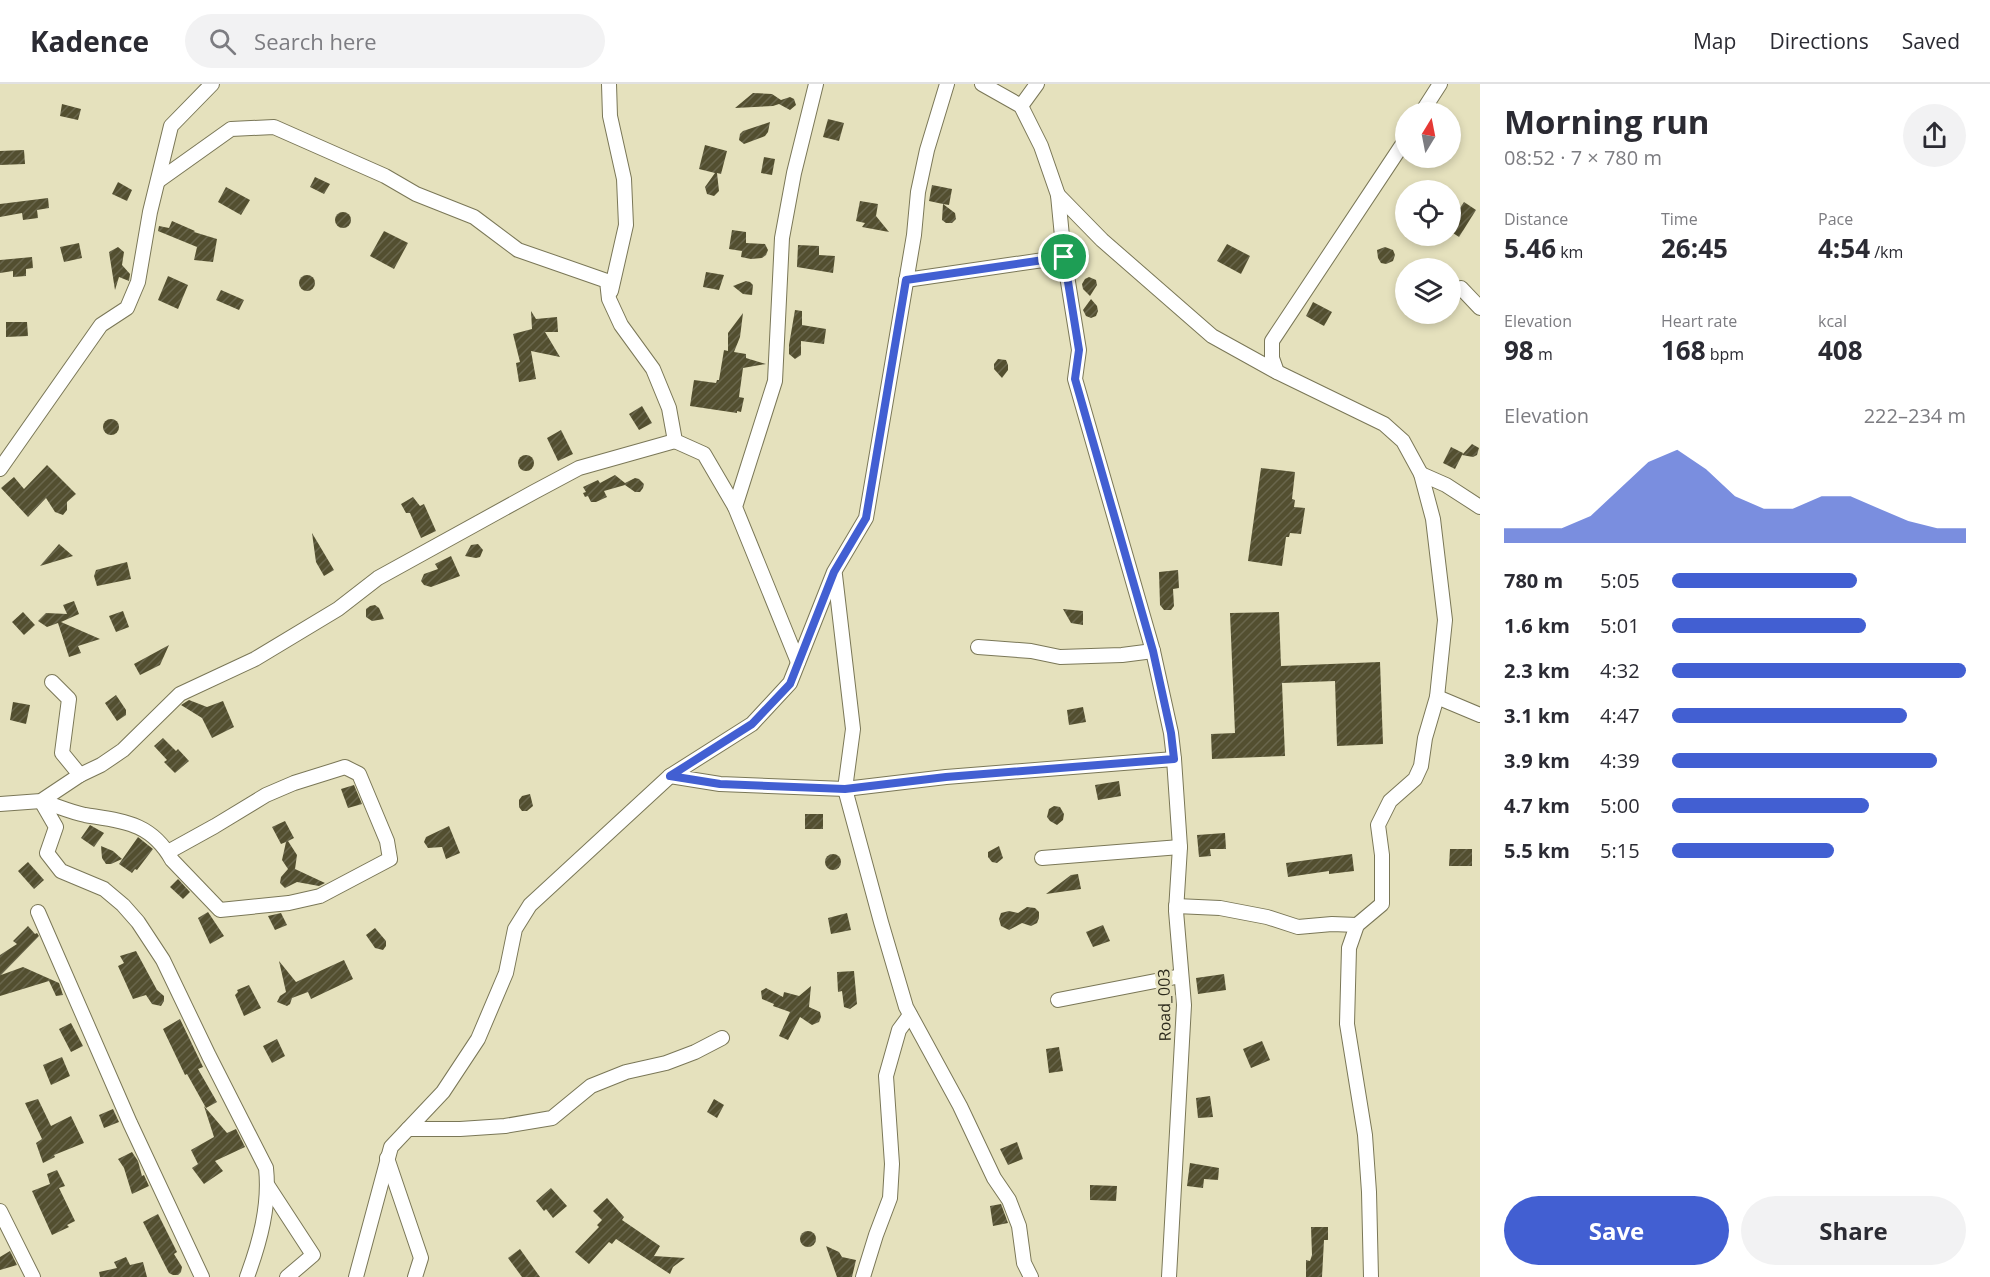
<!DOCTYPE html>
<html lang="en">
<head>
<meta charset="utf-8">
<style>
	:root { --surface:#fff; --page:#f2f2f3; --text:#2b2b33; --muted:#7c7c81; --line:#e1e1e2; --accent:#425fd2 }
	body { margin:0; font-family:"Open Sans",sans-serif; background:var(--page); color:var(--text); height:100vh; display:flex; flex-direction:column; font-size:22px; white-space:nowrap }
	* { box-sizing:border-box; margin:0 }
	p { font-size:20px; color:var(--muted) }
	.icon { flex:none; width:33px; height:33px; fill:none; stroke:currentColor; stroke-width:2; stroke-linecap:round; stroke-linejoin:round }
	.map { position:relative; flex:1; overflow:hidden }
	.drawer { display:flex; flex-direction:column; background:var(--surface); width:510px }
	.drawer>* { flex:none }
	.needle { width:39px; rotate:10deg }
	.fabs { position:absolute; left:1395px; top:18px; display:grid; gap:12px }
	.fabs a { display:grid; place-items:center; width:66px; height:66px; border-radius:50%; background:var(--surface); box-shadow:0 3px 9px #0003; font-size:30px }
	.pin { position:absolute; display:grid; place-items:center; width:51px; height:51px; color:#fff; margin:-26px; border:3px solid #fff; border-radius:50%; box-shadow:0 2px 6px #0007 }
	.round { display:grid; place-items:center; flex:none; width:63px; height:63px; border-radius:32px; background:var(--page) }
	.overview { display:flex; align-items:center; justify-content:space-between; height:102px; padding:0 24px }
	h1 { font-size:33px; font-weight:700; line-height:45px }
	.metrics { display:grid; grid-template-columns:repeat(3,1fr); gap:9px; height:102px; padding:6px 24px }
	.metrics div { display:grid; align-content:center }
	.metrics b { font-size:26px; font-weight:700 }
	.metrics small { font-size:16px; font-weight:400 }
	.metrics p { font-size:16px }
	.chart { height:168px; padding:12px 24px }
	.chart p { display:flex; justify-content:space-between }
	.chart svg { width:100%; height:108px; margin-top:6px; fill:var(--accent); opacity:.7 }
	.button { display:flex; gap:12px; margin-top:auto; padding:12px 24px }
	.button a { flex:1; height:69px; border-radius:36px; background:var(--accent); color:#fff; font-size:24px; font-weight:700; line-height:69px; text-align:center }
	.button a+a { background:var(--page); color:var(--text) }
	ul { padding:0 24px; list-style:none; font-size:20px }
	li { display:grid; grid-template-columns:96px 72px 1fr; align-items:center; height:45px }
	li i { height:15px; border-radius:8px; background:var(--accent) }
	header { display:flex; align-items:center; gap:36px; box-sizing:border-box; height:84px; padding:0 30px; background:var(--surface); border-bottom:2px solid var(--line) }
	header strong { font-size:28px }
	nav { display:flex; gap:33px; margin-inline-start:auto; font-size:21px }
	.search { width:420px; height:54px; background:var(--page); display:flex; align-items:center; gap:15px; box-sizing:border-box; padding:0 21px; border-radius:33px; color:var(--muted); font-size:22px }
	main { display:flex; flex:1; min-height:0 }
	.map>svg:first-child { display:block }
	.building { fill:url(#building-hatch) }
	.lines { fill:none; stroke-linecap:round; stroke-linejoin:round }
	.street-casing { stroke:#7a7757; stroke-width:16 }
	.street { stroke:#fff; stroke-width:14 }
	.route-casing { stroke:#fff; stroke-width:12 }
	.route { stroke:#425fd2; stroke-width:8 }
	.labels { text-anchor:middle; stroke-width:6; stroke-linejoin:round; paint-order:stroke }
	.street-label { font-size:16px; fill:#2e2c1e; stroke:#e5e1bd }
</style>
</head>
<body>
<header>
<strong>Kadence</strong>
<div class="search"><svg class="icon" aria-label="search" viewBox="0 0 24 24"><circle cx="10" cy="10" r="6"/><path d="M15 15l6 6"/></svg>Search here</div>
<nav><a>Map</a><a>Directions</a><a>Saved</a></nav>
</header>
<main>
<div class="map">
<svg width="1480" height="1193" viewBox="0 0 1480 1193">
	<defs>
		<pattern id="building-hatch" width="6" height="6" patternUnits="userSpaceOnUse" patternTransform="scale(1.5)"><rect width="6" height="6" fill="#534f30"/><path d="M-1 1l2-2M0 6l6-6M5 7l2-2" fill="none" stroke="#69664c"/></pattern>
	</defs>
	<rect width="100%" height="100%" fill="#e5e1bd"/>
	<g class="building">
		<path d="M753 9 772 10 781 16 790 13 794 15 796 21 790 26 779 20 773 22 735 24Z"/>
		<path d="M62 20 81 25 78 36 60 32Z"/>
		<path d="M828 35 844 39 839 57 823 53Z"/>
		<path d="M770 38 768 48 765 52 744 60 739 56 740 50 743 47Z"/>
		<path d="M705 61 727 67 721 90 717 89 719 107 714 112 707 110 705 103 715 89 699 85Z"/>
		<path d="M24 66 25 80 0 81V67Z"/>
		<path d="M764 73 775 75 772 91 761 89Z"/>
		<path d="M315 93 330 100 324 110 310 103Z"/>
		<path d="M118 98 132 106 127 117 112 110Z"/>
		<path d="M932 101 952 105 949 121 943 120 955 129 956 135 952 139H946L942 136 943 120 929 117Z"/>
		<path d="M226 103 250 116 241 131 218 118Z"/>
		<path d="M48 114 49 124 37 126 38 134 23 136 22 129 0 133V120Z"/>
		<path d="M860 117 878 120 876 132 889 148 862 143 865 139 856 137Z"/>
		<path d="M1464 118 1476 126 1459 153 1450 147V139Z"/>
		<circle cx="343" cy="136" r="8"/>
		<path d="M172 137 195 147 194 148 217 155 213 178 194 176 197 163 158 147 159 142 169 144Z"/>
		<path d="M732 146 746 148V159L765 160 768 166 766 171 762 174 751 175 741 173 742 167 729 165Z"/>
		<path d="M384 147 408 159 394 185 370 172Z"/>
		<path d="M79 159 82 174 64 178 60 163Z"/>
		<path d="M1227 160 1250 172 1241 190 1217 177Z"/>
		<path d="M798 161 819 162V171L835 172 833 189 797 183Z"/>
		<path d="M118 163 124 168 122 181 130 190 129 197 119 193 115 206 109 168Z"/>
		<path d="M1385 163 1393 166 1395 171 1393 177 1386 180 1381 179 1378 174 1377 166Z"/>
		<path d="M32 173 33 184 26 185V192L13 193V187L0 189V176Z"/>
		<path d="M706 188 724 191 719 206 703 203Z"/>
		<circle cx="307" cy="199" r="8"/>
		<path d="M168 192 188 201 178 225 158 216Z"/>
		<path d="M1089 193 1096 196 1097 201 1090 212 1083 205 1082 200 1085 195Z"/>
		<path d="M746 197 750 198 753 201 752 211 743 210 733 202Z"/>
		<path d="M221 206 244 216 239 226 216 216Z"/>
		<path d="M1091 215 1097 222 1098 227 1096 232 1091 234 1086 232 1083 226Z"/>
		<path d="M1313 218 1332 228 1324 242 1306 232Z"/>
		<path d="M795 226 802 227V241L826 245 824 260 801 257V271L795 275 789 270V261Z"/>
		<path d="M531 227 536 235 557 233 558 248H545L560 273 531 267 536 295 519 298 516 279 520 278 513 250 532 245Z"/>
		<path d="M743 229 740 253 734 268 746 270V274L766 280 743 284 739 313 744 314 741 328 737 327V329L690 322 694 296 716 299 717 296H719L724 266 728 267V249Z"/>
		<path d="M6 238H27L28 252 6 253Z"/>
		<path d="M998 275 1006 276 1008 281V286L1002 294 994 285V280Z"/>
		<path d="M642 322 652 339 639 346 629 330Z"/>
		<circle cx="111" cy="343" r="8"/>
		<path d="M561 346 573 370 558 377 547 354Z"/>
		<path d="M1472 360 1479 364 1477 371 1473 373 1462 371 1455 385 1443 379 1451 363 1463 369 1462 371Z"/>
		<circle cx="526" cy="379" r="8"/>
		<path d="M47 381 76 410 67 418V426L63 431 55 428 46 414 28 433 1 404 14 393 24 405Z"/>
		<path d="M1261 384 1295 388 1292 415 1295 416 1294 423 1305 424 1301 450 1290 449 1289 453H1286L1282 482 1248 477Z"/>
		<path d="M615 391 625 399 635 394 639 395 644 400 643 404 640 408H635L625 401 604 407 607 413 596 418H591L588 412 585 413 583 409 586 408 583 403 598 396 600 399Z"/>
		<path d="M413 413 420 422 424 420 436 447 421 454 410 429H406L401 420Z"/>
		<path d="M312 449 334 486 324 492 316 478Z"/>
		<path d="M59 460 73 472 40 482Z"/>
		<path d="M478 460 483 466 480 473 476 474 465 472 471 461Z"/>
		<path d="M451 472 460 492 431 503 424 501 421 497 424 490 438 485 435 480Z"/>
		<path d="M127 478 131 495 97 502 94 492 96 486Z"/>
		<path d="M1178 486 1179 504 1173 505 1174 522 1171 526H1164L1160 521 1159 488Z"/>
		<path d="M74 517 79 530 61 538 100 555 78 562 81 569 69 573 58 539 47 543 38 537 46 529 67 530 63 521Z"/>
		<path d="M375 521 379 524 384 535 372 537 366 533V525L370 522Z"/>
		<path d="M1063 525 1083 527V541L1071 539Z"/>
		<path d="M123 527 129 543 116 548 109 532Z"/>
		<path d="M23 528 35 541 24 551 12 538Z"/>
		<path d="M1279 528 1281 582 1380 578 1383 660 1337 662 1335 597 1282 599 1285 672 1212 675 1211 650 1235 649 1230 529Z"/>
		<path d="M169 561 160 581 140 591 134 580Z"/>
		<path d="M116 611 126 626V631L117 637 105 619Z"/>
		<path d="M189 616 207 623 223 617 234 643 212 654 202 634 181 621Z"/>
		<path d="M13 618 30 621 26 640 10 636Z"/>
		<path d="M1083 623 1086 638 1069 641 1067 626Z"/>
		<path d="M163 654 176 667 178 665 189 677 175 689 164 678 167 676 154 662Z"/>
		<path d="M1119 697 1121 712 1098 716 1095 701Z"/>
		<path d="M354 701 362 720 348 724 341 705Z"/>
		<path d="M530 710 533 722 527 727H522L519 723V716L522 712Z"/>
		<path d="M1054 722 1060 723 1064 730 1063 736 1057 741 1050 737 1047 733 1049 725Z"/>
		<rect x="805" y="730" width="18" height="15"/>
		<path d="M285 737 294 754 288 757 297 771 295 785 325 799 319 802 297 798 285 804 280 799 281 793 288 785 282 776 286 758 281 760 272 743Z"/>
		<path d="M90 741 104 749 94 763 81 754Z"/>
		<path d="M449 742 460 769 446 775 442 763 428 764 424 758 426 753Z"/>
		<path d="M1225 749 1226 765H1210L1211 772 1199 773 1197 751Z"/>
		<path d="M138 753 153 765 137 786 135 785 132 789 119 780Z"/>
		<path d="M101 762 113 767 122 775 111 780H106L102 774Z"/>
		<path d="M999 762 1003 774 997 779 992 778 988 773V768Z"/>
		<path d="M1450 765H1472V782H1449Z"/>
		<path d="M1352 770 1354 787 1329 790V787L1288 793 1286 779Z"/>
		<circle cx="833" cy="778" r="8"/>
		<path d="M28 778 44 796 34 805 18 787Z"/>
		<path d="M1078 790 1081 805 1046 810 1071 791Z"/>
		<path d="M178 795 190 808 183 815 170 803Z"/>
		<path d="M1027 823 1035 824 1039 828V834L1037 839 1031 842 1022 839 1009 846 1001 842 999 835 1001 829 1009 827 1018 829Z"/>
		<path d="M208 828 224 852 210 860 198 834Z"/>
		<path d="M281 829 287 841 275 846 268 832Z"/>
		<path d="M847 829 851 846 831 850 828 834Z"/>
		<path d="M1103 841 1110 857 1093 863 1086 848Z"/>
		<path d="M28 842 35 850 37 849 39 852 1 891 23 883 59 899 63 911 56 912 49 897 0 912V871L17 860 13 857Z"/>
		<path d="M375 844 386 857V862L383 866 375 864 366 851Z"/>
		<path d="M136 867 157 906 164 912V917L161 922 152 920 146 911 133 915 118 882 124 879 120 872Z"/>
		<path d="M344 876 353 895 311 915 308 908 292 914 290 920 287 922 277 918 280 912 286 908 279 877 296 898Z"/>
		<path d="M854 887 857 920 850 925 844 923 842 907 838 908 837 888Z"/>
		<path d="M1224 890 1226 906 1198 910 1196 894Z"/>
		<path d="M249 901 261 924 244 932 235 911 238 908 237 906Z"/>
		<path d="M811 902 809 923 820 928 821 933 819 938 812 941 800 933 788 956 779 952 790 928 773 922 774 920 762 915 761 907 766 904 783 913 784 908 799 912Z"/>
		<path d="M180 935 203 983 198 985 217 1018 206 1024 187 990 185 991 163 945Z"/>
		<path d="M71 939 83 962 71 968 59 945Z"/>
		<path d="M277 955 285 972 272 979 263 962Z"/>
		<path d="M1262 957 1270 976 1251 984 1243 965Z"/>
		<path d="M1059 963 1063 987 1049 989 1046 965Z"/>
		<path d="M62 973 70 992 51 1001 43 981Z"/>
		<path d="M1210 1012 1213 1033 1198 1034 1196 1014Z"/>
		<path d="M38 1015 51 1042 71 1032 84 1059 54 1071 55 1073 43 1079 36 1059 42 1055 25 1019Z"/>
		<path d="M714 1015 724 1021 717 1034 707 1028Z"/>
		<path d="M204 1022 227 1049 236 1045 245 1063 215 1077 223 1087 204 1100 192 1084 198 1080 191 1066 214 1053Z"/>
		<path d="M113 1025 119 1038 104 1044 99 1031Z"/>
		<path d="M1017 1058 1023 1075 1008 1081 1000 1065Z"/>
		<path d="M132 1068 138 1077 142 1092 144 1091 149 1102 132 1110 124 1084 118 1075Z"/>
		<path d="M1190 1079 1219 1084 1218 1096 1204 1095 1203 1104 1187 1102Z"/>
		<path d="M57 1086 65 1102 59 1104 75 1137 67 1141 69 1143 52 1151 32 1107 50 1100 47 1090Z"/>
		<path d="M1090 1101 1117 1102 1116 1117 1090 1116Z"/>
		<path d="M551 1104 567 1122 553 1134 546 1125 544 1127 536 1117Z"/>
		<path d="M607 1114 624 1133 622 1136 660 1162 654 1172 685 1174 673 1183 670 1190 616 1155 612 1160 609 1158 589 1180 575 1168 599 1143 597 1141 602 1136 593 1127Z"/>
		<path d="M1001 1120 1008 1139 993 1142 990 1122Z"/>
		<path d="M158 1130 177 1168 174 1170 182 1183 181 1188 178 1191H173L169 1189 143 1138Z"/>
		<path d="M1311 1143H1328V1156H1324L1322 1193H1306V1176L1310 1177 1312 1171Z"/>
		<circle cx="808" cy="1155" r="8"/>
		<path d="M826 1162 839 1168 842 1173 856 1176 852 1193H837Z"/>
		<path d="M520 1165 540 1193H522L508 1174Z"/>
		<path d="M10 1167 17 1181 0 1186V1173Z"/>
		<path d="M126 1173 130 1181 143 1178 147 1193H100L99 1188 117 1184 114 1178Z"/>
	</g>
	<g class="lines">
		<defs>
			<g id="street">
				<path d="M609 0 610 32 624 95 626 141 611 207"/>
				<path d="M947 0 927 66 918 108 914 151 866 434 834 488 790 599 752 640 670 692 720 700 845 705 946 693 1174 675"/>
				<path d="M982 0 1021 22 1041 62 1058 111 1064 173 1079 266 1075 295 1153 567 1171 649 1174 675 1180 763 1176 827 1184 921 1169 1193"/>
				<path d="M1021 22 1037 0"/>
				<path d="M1422 28 1440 0"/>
				<path d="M158 97 231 45 274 43 385 92 416 110 474 133 518 166 607 197 609 215 621 241 653 285 669 324 675 357 704 370 735 423"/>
				<path d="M1058 111 1102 156 1212 252 1277 288"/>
				<path d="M906 196 1064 173"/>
				<path d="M1461 204 1480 224"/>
				<path d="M0 385 101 241 127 224 138 198 150 128 171 42 212 0"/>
				<path d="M1421 390 1446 401 1480 423"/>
				<path d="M835 491 853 645 845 705 881 838 906 923 960 1022 994 1094 1009 1116 1019 1142 1024 1179 1031 1193"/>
				<path d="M978 563 1031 567 1060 573 1122 571 1153 567"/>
				<path d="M798 578 735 423 775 297 782 154 794 89 816 0"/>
				<path d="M52 598 69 615 62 669 80 691"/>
				<path d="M1437 613 1480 631"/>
				<path d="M0 720 41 717 80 691 101 681 123 666 180 610 255 575 338 525 378 494 534 408 579 384 675 357"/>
				<path d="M168 768 215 742 266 711 294 699 345 683 359 690 387 757 390 775 320 812 289 819 220 826 172 776C151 738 122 737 85 731 70 728 55 721 41 717L56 743 47 769 61 787 104 805 123 821 138 838 163 876 209 972 266 1084C270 1121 260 1158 247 1193"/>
				<path d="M1042 774 1180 763"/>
				<path d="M1176 822 1220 824 1267 833 1298 843 1332 840 1357 841"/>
				<path d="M38 828 130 1039 202 1193"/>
				<path d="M1058 916 1181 892"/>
				<path d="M408 1045H460L505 1042 552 1034 591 1002 626 988 666 979 695 968 722 954"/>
				<path d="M387 1074 421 1174 415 1193"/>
				<path d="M268 1102 313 1171 287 1193"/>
				<path d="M0 1127 33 1193"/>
				<path d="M356 1193 391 1063 443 1008 478 955 506 889 515 845 530 821 670 692"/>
				<path d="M863 1193 876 1151 890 1114 892 1080 886 992 899 946 910 931"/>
				<path d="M1371 1193 1369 1108 1365 1051 1347 940 1349 864 1357 841 1382 820V771L1378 741 1390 717 1415 695 1421 682 1425 654 1437 613 1445 536 1433 435 1421 390 1403 357 1384 340 1277 288 1272 274V257L1406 55"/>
			</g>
		</defs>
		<use href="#street" class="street-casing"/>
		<use href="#street" class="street"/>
	</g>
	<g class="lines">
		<defs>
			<path id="route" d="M1064 173 1079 266 1075 295 1153 567 1171 649 1174 675 946 693 845 705 720 700 670 692 752 640 790 600 834 488 866 434 906 196Z"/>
		</defs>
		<use href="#route" class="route-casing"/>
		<use href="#route" class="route"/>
	</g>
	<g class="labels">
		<g class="street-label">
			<text transform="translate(1164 921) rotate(-91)" y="6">Road_003</text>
		</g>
	</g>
</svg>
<div class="fabs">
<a><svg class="needle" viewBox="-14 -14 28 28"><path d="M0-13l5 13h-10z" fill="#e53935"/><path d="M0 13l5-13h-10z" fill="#7c7c81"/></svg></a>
<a><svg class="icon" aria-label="locate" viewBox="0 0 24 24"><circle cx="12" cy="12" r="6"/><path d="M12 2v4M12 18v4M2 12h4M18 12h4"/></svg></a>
<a><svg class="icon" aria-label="layers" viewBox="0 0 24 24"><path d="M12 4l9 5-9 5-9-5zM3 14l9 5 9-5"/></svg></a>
</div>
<div class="pin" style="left:1064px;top:173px;background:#1e9e55"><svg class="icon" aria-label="arrive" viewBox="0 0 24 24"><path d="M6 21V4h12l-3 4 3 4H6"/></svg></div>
</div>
<section class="drawer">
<div class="overview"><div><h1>Morning run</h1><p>08:52 · 7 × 780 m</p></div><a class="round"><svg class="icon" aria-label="share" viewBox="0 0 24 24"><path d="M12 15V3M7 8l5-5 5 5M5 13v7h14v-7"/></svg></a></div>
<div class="metrics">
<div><p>Distance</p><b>5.46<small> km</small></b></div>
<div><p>Time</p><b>26:45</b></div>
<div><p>Pace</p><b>4:54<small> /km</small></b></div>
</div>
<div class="metrics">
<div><p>Elevation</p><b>98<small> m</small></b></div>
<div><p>Heart rate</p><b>168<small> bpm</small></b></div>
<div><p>kcal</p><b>408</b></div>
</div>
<div class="chart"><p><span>Elevation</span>222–234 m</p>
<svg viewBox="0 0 160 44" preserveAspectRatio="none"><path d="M0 44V38L10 38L20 38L30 33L40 22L50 11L60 6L70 14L80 25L90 30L100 30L110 25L120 25L130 30L140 35L150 38L160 38V44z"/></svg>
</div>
<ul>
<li><b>780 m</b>5:05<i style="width:63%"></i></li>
<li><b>1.6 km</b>5:01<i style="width:66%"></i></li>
<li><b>2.3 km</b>4:32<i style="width:100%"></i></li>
<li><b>3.1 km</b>4:47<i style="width:80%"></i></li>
<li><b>3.9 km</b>4:39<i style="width:90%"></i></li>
<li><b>4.7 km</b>5:00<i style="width:67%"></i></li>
<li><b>5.5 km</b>5:15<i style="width:55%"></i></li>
</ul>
<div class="button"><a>Save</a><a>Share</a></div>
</section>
</main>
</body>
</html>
